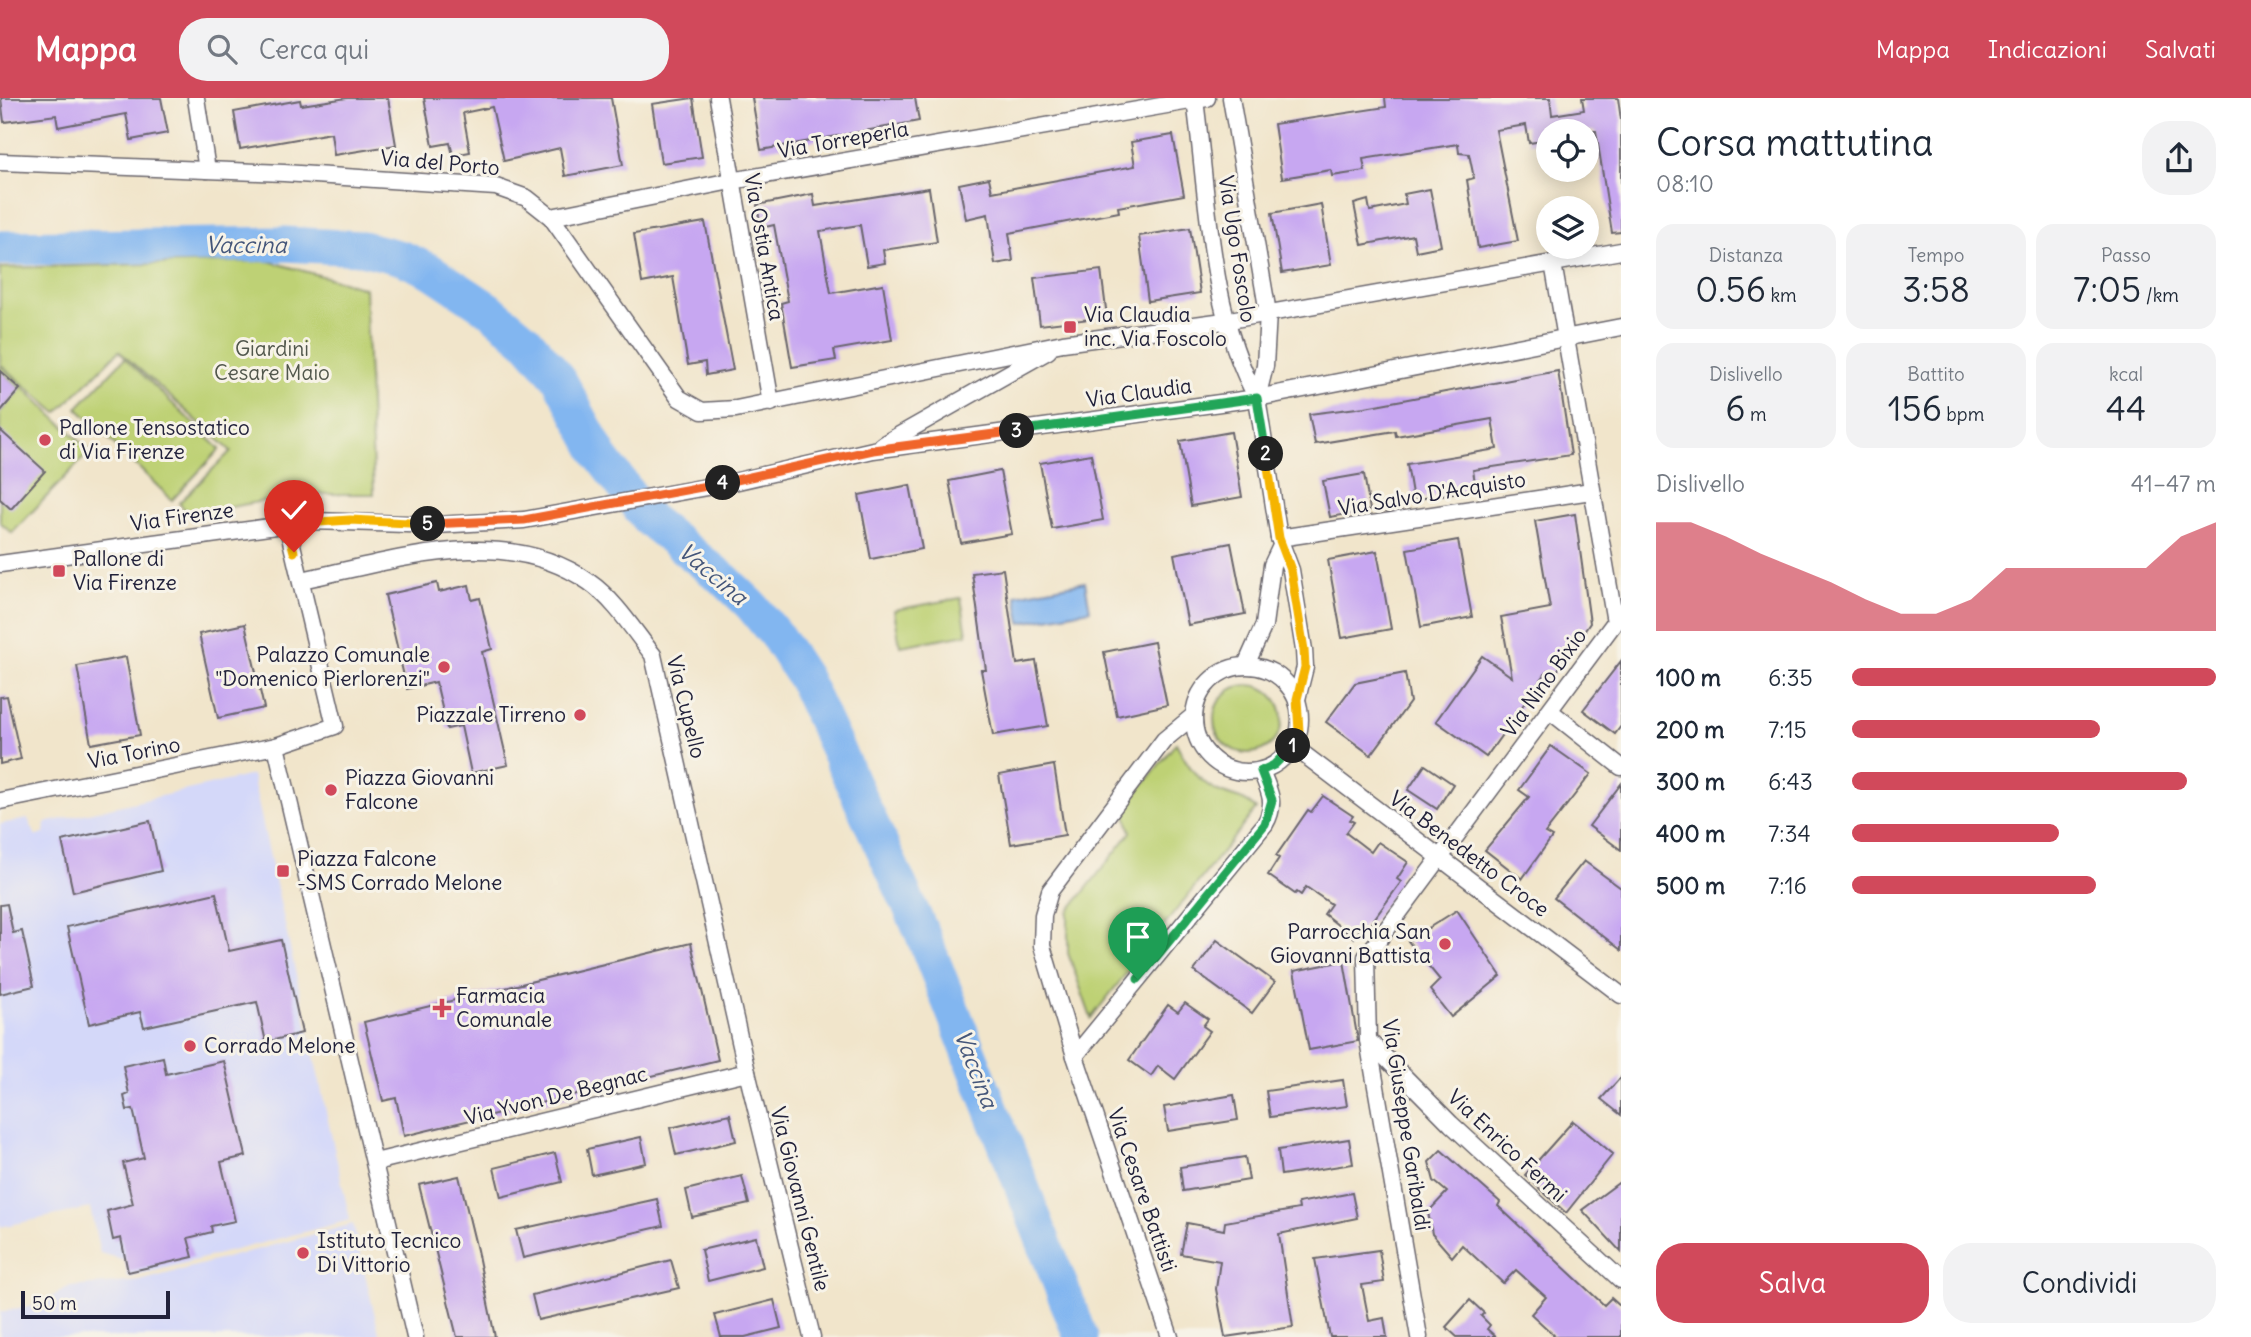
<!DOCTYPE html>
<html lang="it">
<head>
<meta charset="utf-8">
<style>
	:root { --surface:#fff; --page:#f2f2f3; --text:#1f2937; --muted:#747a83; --accent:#d1495b }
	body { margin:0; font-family:Delius,sans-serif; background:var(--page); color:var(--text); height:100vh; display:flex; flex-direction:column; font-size:26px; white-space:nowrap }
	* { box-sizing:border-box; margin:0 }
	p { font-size:23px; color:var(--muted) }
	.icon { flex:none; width:38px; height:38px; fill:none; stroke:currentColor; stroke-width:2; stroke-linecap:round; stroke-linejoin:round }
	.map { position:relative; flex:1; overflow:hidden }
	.drawer { display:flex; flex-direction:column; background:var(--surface); width:630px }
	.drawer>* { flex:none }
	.fabs { position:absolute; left:1536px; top:21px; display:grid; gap:14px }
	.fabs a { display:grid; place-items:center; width:63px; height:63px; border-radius:50%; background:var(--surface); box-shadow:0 4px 18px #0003; font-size:35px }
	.scale { position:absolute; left:21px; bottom:18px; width:149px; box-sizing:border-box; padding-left:7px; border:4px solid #22223b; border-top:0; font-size:19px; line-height:24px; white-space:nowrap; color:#22223b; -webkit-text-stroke:5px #f7f3e8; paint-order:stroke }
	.pin { position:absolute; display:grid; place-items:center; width:60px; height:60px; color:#fff; margin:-72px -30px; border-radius:50% 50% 50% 0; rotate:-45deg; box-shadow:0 0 7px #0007 }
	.pin .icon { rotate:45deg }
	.km { position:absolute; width:35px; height:35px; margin:-18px; border-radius:50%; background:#222; color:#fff; font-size:19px; line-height:35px; text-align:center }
	.round { display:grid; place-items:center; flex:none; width:74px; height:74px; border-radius:28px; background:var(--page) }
	.overview { display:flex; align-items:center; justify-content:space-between; height:119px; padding:0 35px }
	h1 { font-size:38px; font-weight:600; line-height:52px }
	.figures { display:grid; grid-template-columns:repeat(3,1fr); gap:10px; height:119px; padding:7px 35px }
	.figures div { display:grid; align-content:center; border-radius:18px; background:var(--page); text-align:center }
	.figures b { font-size:35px; font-weight:600 }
	.figures small { font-size:19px; font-weight:400 }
	.figures p { font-size:19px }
	.chart { height:196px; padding:14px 35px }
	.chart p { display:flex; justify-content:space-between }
	.chart svg { width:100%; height:126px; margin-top:7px; fill:var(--accent); opacity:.7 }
	.cta { display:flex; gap:14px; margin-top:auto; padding:14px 35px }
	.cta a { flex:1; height:80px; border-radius:28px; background:var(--accent); color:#fff; font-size:28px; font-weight:600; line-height:80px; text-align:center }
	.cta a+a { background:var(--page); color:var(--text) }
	ul { padding:0 35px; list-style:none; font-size:23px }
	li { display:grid; grid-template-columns:112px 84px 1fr; align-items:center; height:52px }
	li i { height:18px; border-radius:9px; background:var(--accent) }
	header { display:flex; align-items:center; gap:42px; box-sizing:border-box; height:98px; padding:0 35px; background:var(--accent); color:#fff }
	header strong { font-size:33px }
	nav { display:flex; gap:38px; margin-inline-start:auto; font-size:24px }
	.search { width:490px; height:63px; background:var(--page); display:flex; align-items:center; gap:18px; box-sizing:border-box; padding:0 24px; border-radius:28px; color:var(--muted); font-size:26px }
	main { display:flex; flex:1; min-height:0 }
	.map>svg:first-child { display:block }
	.built { fill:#d4d8f9 }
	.green { fill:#bed175; stroke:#707a58; stroke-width:2 }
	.water { fill:#82b6f0; stroke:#526c96; stroke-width:2 }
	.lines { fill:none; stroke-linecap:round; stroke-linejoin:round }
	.river { stroke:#82b6f0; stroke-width:35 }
	.building { fill:#c7a7f1 }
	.street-casing { stroke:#6a666d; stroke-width:19 }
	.street { stroke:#fff; stroke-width:16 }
	.split-1-casing { stroke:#fff; stroke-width:14 }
	.split-2-casing { stroke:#fff; stroke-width:14 }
	.split-3-casing { stroke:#fff; stroke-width:14 }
	.split-4-casing { stroke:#fff; stroke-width:14 }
	.split-5-casing { stroke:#fff; stroke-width:14 }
	.split-6-casing { stroke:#fff; stroke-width:14 }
	.split-1 { stroke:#22a559; stroke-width:9 }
	.split-2 { stroke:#f5b400; stroke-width:9 }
	.split-3 { stroke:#22a559; stroke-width:9 }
	.split-4 { stroke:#f0652b; stroke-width:9 }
	.split-5 { stroke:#f0652b; stroke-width:9 }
	.split-6 { stroke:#f5b400; stroke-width:9 }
	.poi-dot { fill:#d1495b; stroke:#f7f3e8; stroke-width:2.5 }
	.labels { text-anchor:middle; stroke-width:6; stroke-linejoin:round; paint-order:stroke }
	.street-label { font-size:21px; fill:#22223b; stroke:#f7f3e8 }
	.poi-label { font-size:21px; fill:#22223b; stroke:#f7f3e8; text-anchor:start }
	.park-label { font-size:21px; fill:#51574c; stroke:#f7f3e8 }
	.water-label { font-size:23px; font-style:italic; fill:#44567a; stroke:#f7f3e8 }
</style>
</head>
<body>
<header>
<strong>Mappa</strong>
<div class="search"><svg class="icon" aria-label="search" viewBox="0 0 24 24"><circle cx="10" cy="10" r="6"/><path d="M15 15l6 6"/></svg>Cerca qui</div>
<nav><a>Mappa</a><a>Indicazioni</a><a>Salvati</a></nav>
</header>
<main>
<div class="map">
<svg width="1621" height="1239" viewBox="0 0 1621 1239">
	<rect width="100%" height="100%" fill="#f7f3e8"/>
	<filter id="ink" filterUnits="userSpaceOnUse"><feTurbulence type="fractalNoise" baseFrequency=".0143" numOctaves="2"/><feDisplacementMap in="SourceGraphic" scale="14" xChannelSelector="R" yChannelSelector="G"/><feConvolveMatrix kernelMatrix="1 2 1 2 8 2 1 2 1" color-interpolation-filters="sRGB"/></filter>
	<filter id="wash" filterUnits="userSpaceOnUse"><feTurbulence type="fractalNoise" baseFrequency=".00686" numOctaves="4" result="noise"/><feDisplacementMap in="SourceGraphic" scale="28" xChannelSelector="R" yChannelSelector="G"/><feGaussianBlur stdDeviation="1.57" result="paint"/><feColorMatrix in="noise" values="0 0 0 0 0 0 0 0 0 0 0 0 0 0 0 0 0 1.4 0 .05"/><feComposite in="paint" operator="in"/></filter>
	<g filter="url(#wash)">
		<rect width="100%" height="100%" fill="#f1e5cb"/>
		<g class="built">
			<path d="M252 677 350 1122 128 1180 125 1162 100 1155 90 1110 0 1129V726L28 721 36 738 44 736 45 725Z"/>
			<path d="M353 1126 380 1239H0V1214L38 1206 70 1189 140 1183Z"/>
		</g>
		<g class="green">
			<path d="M268 163 365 190 374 396H300L189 417 179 405 231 353 119 253 57 315 0 266V170Z"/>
			<path d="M125 260 220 351 172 402 77 310Z"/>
			<path d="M0 267 90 353 12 435 0 424V314L20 291 0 273Z"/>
			<path d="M961 500 967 536 900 548 894 512Z"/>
			<circle cx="1248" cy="621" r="34"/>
			<path d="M1176 645C1186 664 1196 682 1216 692 1231 700 1243 698 1256 711L1091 920 1068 855V814L1131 734 1124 711Z"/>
		</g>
		<path class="water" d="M1085 484 1090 512 1021 525 1016 497Z"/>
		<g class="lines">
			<path class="river" d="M0 150 284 146 362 150 402 160 431 173 490 212 527 243 558 279 601 359 648 421 726 483 751 507 778 540 804 580 922 835 1081 1239"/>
		</g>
		<g id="blocks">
			<g class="building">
				<path d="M1 0H161L168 35 131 42 126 16 58 29 56 17 4 24Z"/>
				<path d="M347 0H388L396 47 334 57 331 35 240 51 234 14 300 2 301 7Z"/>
				<path d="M424 0H611L623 67 565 78 560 50 504 63 492 9 463 15 470 54 453 57 450 45 433 48Z"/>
				<path d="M693 0 702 59 661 65 652 6Z"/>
				<path d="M752 0H915L919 23 761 52Z"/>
				<path d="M1385 0H1550L1552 17 1584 12 1582 0H1618L1621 22V134L1612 135 1596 33H1549V42L1529 45 1526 27 1496 32 1518 143 1478 150 1467 82 1474 80 1469 56 1459 55 1458 46 1363 61 1365 73 1332 78 1331 72 1282 80 1274 26 1386 9Z"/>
				<path d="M1173 37 1184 97 1118 109 1119 114 1009 135 1013 163 995 166 988 116 966 121 959 86 989 80 992 94 1135 68 1131 44Z"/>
				<path d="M929 90 937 144 883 152 885 165 867 168 860 127 820 133 831 195 883 186 892 242 834 252 836 262 792 269 781 205 788 203 774 127 761 130 757 107 813 96 815 108Z"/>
				<path d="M1430 91 1441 148 1416 153 1413 137 1362 147 1354 106 1368 102 1370 113 1406 106 1404 96Z"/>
				<path d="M1321 106 1331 167 1282 175 1272 115Z"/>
				<path d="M705 124 733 272 706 277 705 264 688 267 673 179 642 185 634 136Z"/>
				<path d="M1190 130 1200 195 1148 203 1139 138Z"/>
				<path d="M1101 172 1107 219 1040 227 1034 180Z"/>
				<path d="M0 273 20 291 0 314Z"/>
				<path d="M1558 273 1571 357 1473 372 1476 391 1413 402 1407 366 1497 351 1492 321 1396 338 1395 333 1315 346 1309 316 1365 309Z"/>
				<path d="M0 332 45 373 11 411 0 401Z"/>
				<path d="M1231 334 1242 399 1191 408 1180 343Z"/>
				<path d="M1091 356 1103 422 1052 431 1040 365Z"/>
				<path d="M1000 373 1012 436 961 445 949 383Z"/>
				<path d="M1364 376 1370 412 1330 419 1323 383Z"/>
				<path d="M910 387 922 451 871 461 859 397Z"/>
				<path d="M1575 416 1590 525 1555 576 1548 572 1486 659 1436 623 1482 558 1512 579 1501 519 1550 510 1535 423Z"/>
				<path d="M1458 442 1472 519 1421 529 1407 451Z"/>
				<path d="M1231 445 1245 516 1188 527 1174 456Z"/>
				<path d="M1377 453 1391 531 1342 540 1328 462Z"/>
				<path d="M1003 471 1017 566 1036 563 1048 628 993 637 981 572H986L972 475Z"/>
				<path d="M437 485 439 494 469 487 472 502 480 500 492 551 482 554 508 667 471 675 461 628 447 631 436 584 407 591 385 497Z"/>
				<path d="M245 526 264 610 218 620 199 536Z"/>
				<path d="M1154 544 1167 607 1117 618 1104 554Z"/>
				<path d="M126 559 140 637 91 646 77 568Z"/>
				<path d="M1621 563V628L1615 636 1583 612Z"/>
				<path d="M1405 575 1410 604 1371 657 1326 624 1355 585Z"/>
				<path d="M7 598 21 661 0 666V599Z"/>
				<path d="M1551 648 1591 676 1545 735 1552 739 1522 781 1485 752 1529 699 1519 692Z"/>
				<path d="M1054 667 1065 737 1011 746 999 677Z"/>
				<path d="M1425 667 1453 686 1437 711 1408 692Z"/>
				<path d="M1621 686V752L1589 728Z"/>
				<path d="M1323 698 1353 718 1350 722 1354 724 1346 735 1358 744 1371 754 1378 744 1408 764 1397 781 1401 784 1369 828 1365 825 1354 840 1324 816 1331 806 1306 789 1301 797 1297 794 1295 796 1268 777 1279 760 1276 758 1308 712 1311 714Z"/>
				<path d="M150 723 161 773 73 794 62 743Z"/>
				<path d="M1584 763 1621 790V852L1554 800Z"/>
				<path d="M216 795 229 853 281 842 302 935 266 944 257 904 144 929 140 914 89 926 67 829Z"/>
				<path d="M7 806 13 835 22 833 34 888 0 896V807Z"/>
				<path d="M1457 812 1501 878 1451 919 1430 892 1440 882 1408 843Z"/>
				<path d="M1217 842 1275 884 1252 915 1194 873Z"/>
				<path d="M691 845 718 962 404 1038 396 1000 383 1003 364 924Z"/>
				<path d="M1344 863 1358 943 1309 952 1294 873Z"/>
				<path d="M1185 905 1208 921 1203 928 1210 933 1175 981 1158 968 1151 978 1129 962 1168 907 1178 914Z"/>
				<path d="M163 959 166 976 224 963 246 1058 221 1064 235 1123 211 1128 212 1134 188 1140 193 1159 128 1174 121 1140 113 1142 107 1113 133 1106 123 1065 144 1060 133 1011 127 1012 124 998 129 996 123 968Z"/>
				<path d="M1621 979V1017L1601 1001Z"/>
				<path d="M1343 982 1347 1008 1270 1019 1266 993Z"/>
				<path d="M1234 997 1238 1022 1168 1033 1164 1009Z"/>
				<path d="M730 1016 736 1043 676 1057 670 1030Z"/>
				<path d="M1573 1023 1613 1056 1566 1115 1525 1077Z"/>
				<path d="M641 1039 646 1065 592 1077 587 1051Z"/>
				<path d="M1349 1041 1353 1066 1281 1077 1278 1052Z"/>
				<path d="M1441 1052 1500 1104 1498 1108 1604 1207 1611 1200 1621 1209V1239H1556L1531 1216 1546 1199 1516 1172 1503 1185 1462 1147 1452 1159 1432 1136 1428 1114 1447 1094 1434 1083 1429 1064Z"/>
				<path d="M555 1055 562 1084 501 1099 494 1070Z"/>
				<path d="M1245 1059 1249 1082 1183 1093 1180 1069Z"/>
				<path d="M459 1078 477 1152 495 1239H457L419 1087Z"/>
				<path d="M742 1078 749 1106 692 1119 686 1092Z"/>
				<path d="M1621 1083V1154L1582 1112Z"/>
				<path d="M1352 1095 1357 1120 1279 1136 1293 1229 1225 1239 1216 1191 1220 1163 1181 1156 1187 1125 1224 1132 1225 1124 1299 1111 1298 1105Z"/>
				<path d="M657 1101 663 1128 523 1160 516 1132Z"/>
				<path d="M756 1139 763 1169 708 1183 701 1152Z"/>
				<path d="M1379 1152 1384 1184 1362 1187 1369 1223 1384 1220 1387 1239H1330L1315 1161Z"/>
				<path d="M671 1162 679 1190 538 1222 532 1197Z"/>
				<path d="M774 1202 781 1230 745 1239H721L715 1217Z"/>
				<path d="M1470 1202 1484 1215 1481 1218 1490 1227 1487 1231 1496 1239H1457L1446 1229Z"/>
			</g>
		</g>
	</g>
	<g filter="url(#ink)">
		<use href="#blocks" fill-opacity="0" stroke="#6a666d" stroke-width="2"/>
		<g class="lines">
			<defs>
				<g id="street">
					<path d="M196 0 207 72"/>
					<path d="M718 0 771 305"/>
					<path d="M1231 0 1268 215 1265 268 1257 300 1279 440 1291 472 1304 552 1305 569 1297 601"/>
					<path d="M1195 2C1208 99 1209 214 1257 300"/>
					<path d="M0 64 284 75 496 89 527 100 551 119 679 300 702 313 736 311 1063 245 1224 223 1621 153"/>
					<path d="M551 119 731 83 1207 0"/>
					<path d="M882 347 1048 253"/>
					<path d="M1279 440 1591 393"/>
					<path d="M0 466 313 423 437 427 524 422 729 385 873 352 1257 300 1621 229"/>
					<path d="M302 482C394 463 504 424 589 484 615 502 634 533 653 557L747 974 812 1239"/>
					<path d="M1246 567 1264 527 1272 467 1281 448"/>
					<circle cx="1247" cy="621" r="53"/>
					<path d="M1550 613 1621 669"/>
					<path d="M1193 618 1164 642 1050 793 1043 817 1042 848 1075 958 1265 726C1277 706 1269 692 1261 673"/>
					<path d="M276 648 415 1239"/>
					<path d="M1293 648 1621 897"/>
					<path d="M0 703 276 648 335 628 287 426"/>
					<path d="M1368 942 1451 1026 1621 1182"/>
					<path d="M1075 958 1170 1239"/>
					<path d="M375 1064 747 974"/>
					<path d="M1419 1239 1368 942 1366 859 1615 524 1553 165"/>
				</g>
			</defs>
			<use href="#street" class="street-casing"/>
			<use href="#street" class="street"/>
		</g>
	</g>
	<g class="lines" filter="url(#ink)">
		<defs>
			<path id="split-1" d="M1138 881 1265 726 1272 702 1261 673 1274 667 1293 648"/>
			<path id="split-2" d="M1266 356 1279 440 1291 472 1304 552 1305 569 1297 601 1299 633 1293 648"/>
			<path id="split-3" d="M1017 333 1257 300 1266 356"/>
			<path id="split-4" d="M723 385 873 352 1017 333"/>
			<path id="split-5" d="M428 426 524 422 723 385"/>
			<path id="split-6" d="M294 454 287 426 350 422 428 426"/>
		</defs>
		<use href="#split-1" class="split-1-casing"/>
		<use href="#split-2" class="split-2-casing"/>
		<use href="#split-3" class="split-3-casing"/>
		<use href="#split-4" class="split-4-casing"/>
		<use href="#split-5" class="split-5-casing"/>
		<use href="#split-6" class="split-6-casing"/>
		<use href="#split-1" class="split-1"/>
		<use href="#split-2" class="split-2"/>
		<use href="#split-3" class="split-3"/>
		<use href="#split-4" class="split-4"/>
		<use href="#split-5" class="split-5"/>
		<use href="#split-6" class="split-6"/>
	</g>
	<g class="poi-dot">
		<rect x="1063" y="222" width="14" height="14" rx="3.5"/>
		<circle cx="45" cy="342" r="7"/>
		<rect x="52" y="466" width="14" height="14" rx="3.5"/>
		<circle cx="444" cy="569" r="7"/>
		<circle cx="580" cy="617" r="7"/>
		<circle cx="331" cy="692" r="7"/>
		<rect x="276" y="766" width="14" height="14" rx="3.5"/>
		<circle cx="1445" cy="846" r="7"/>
		<path d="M438.5 899.5h7v7h7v7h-7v7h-7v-7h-7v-7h7z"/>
		<circle cx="190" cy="948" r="7"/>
		<circle cx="303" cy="1155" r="7"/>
	</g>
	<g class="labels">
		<g class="street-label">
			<text transform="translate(843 42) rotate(-10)" y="7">Via Torreperla</text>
			<text transform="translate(440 65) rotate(5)" y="7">Via del Porto</text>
			<text transform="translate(764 149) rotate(80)" y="7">Via Ostia Antica</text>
			<text transform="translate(1237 151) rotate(81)" y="7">Via Ugo Foscolo</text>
			<text transform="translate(1139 295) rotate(-8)" y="7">Via Claudia</text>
			<text transform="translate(1432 396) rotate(-9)" y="7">Via Salvo D'Acquisto</text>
			<text transform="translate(182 419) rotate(-8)" y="7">Via Firenze</text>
			<text transform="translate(1544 585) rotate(-54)" y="7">Via Nino Bixio</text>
			<text transform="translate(686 609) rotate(76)" y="7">Via Cupello</text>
			<text transform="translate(134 655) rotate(-11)" y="7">Via Torino</text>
			<text transform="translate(1469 756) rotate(37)" y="7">Via Benedetto Croce</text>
			<text transform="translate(556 998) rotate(-14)" y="7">Via Yvon De Begnac</text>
			<text transform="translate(1406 1027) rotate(81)" y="7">Via Giuseppe Garibaldi</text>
			<text transform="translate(1507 1048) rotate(43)" y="7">Via Enrico Fermi</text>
			<text transform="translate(1142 1092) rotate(71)" y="7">Via Cesare Battisti</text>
			<text transform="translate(800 1101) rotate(76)" y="7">Via Giovanni Gentile</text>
		</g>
		<g class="poi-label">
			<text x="1084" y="224">Via Claudia<tspan x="1084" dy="24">inc. Via Foscolo</tspan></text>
			<text x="59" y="337">Pallone Tensostatico<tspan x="59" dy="24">di Via Firenze</tspan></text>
			<text x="73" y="468">Pallone di<tspan x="73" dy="24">Via Firenze</tspan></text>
			<text x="430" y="564" text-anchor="end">Palazzo Comunale<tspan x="430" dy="24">"Domenico Pierlorenzi"</tspan></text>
			<text x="566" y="624" text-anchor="end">Piazzale Tirreno</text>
			<text x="345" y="687">Piazza Giovanni<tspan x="345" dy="24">Falcone</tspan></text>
			<text x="297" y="768">Piazza Falcone<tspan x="297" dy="24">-SMS Corrado Melone</tspan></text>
			<text x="1431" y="841" text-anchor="end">Parrocchia San<tspan x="1431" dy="24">Giovanni Battista</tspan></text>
			<text x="456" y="905">Farmacia<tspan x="456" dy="24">Comunale</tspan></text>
			<text x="204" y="955">Corrado Melone</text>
			<text x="317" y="1150">Istituto Tecnico<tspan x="317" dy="24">Di Vittorio</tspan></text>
		</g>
		<g class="park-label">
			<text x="272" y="258">Giardini<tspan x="272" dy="24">Cesare Maio</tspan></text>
		</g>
		<g class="water-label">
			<text x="246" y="155">Vaccina</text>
			<text transform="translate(713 476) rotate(40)" y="8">Vaccina</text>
			<text transform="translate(976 971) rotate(69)" y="8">Vaccina</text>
		</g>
	</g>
</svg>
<div class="fabs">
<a><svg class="icon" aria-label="locate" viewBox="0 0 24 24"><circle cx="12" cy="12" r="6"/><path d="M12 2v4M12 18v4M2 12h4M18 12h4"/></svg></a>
<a><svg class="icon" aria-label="layers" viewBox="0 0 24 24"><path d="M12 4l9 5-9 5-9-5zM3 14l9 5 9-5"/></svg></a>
</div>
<div class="scale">50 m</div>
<div class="pin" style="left:1138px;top:881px;background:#1e9e55"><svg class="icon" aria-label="arrive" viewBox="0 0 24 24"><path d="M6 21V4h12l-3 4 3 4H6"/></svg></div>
<div class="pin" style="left:294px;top:454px;background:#d93025"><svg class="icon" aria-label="check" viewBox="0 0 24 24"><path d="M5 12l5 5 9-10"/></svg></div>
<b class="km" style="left:1293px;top:648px">1</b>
<b class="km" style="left:1266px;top:356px">2</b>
<b class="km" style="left:1017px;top:333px">3</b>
<b class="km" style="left:723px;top:385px">4</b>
<b class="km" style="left:428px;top:426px">5</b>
</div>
<section class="drawer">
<div class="overview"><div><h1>Corsa mattutina</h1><p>08:10</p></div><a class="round"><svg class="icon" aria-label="share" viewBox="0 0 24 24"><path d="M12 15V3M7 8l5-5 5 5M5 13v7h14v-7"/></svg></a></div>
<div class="figures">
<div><p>Distanza</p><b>0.56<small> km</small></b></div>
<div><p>Tempo</p><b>3:58</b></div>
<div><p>Passo</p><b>7:05<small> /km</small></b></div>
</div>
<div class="figures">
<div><p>Dislivello</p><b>6<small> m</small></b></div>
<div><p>Battito</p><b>156<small> bpm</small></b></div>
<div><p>kcal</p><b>44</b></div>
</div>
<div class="chart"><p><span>Dislivello</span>41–47 m</p>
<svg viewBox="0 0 160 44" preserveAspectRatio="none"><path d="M0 44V6L10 6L20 11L30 17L40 22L50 27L60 33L70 38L80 38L90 33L100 22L110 22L120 22L130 22L140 22L150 11L160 6V44z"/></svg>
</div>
<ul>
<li><b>100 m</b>6:35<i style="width:100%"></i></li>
<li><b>200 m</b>7:15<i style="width:68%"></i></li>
<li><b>300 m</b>6:43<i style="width:92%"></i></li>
<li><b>400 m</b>7:34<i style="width:57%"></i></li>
<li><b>500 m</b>7:16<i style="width:67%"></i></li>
</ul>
<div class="cta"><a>Salva</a><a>Condividi</a></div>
</section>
</main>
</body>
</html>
